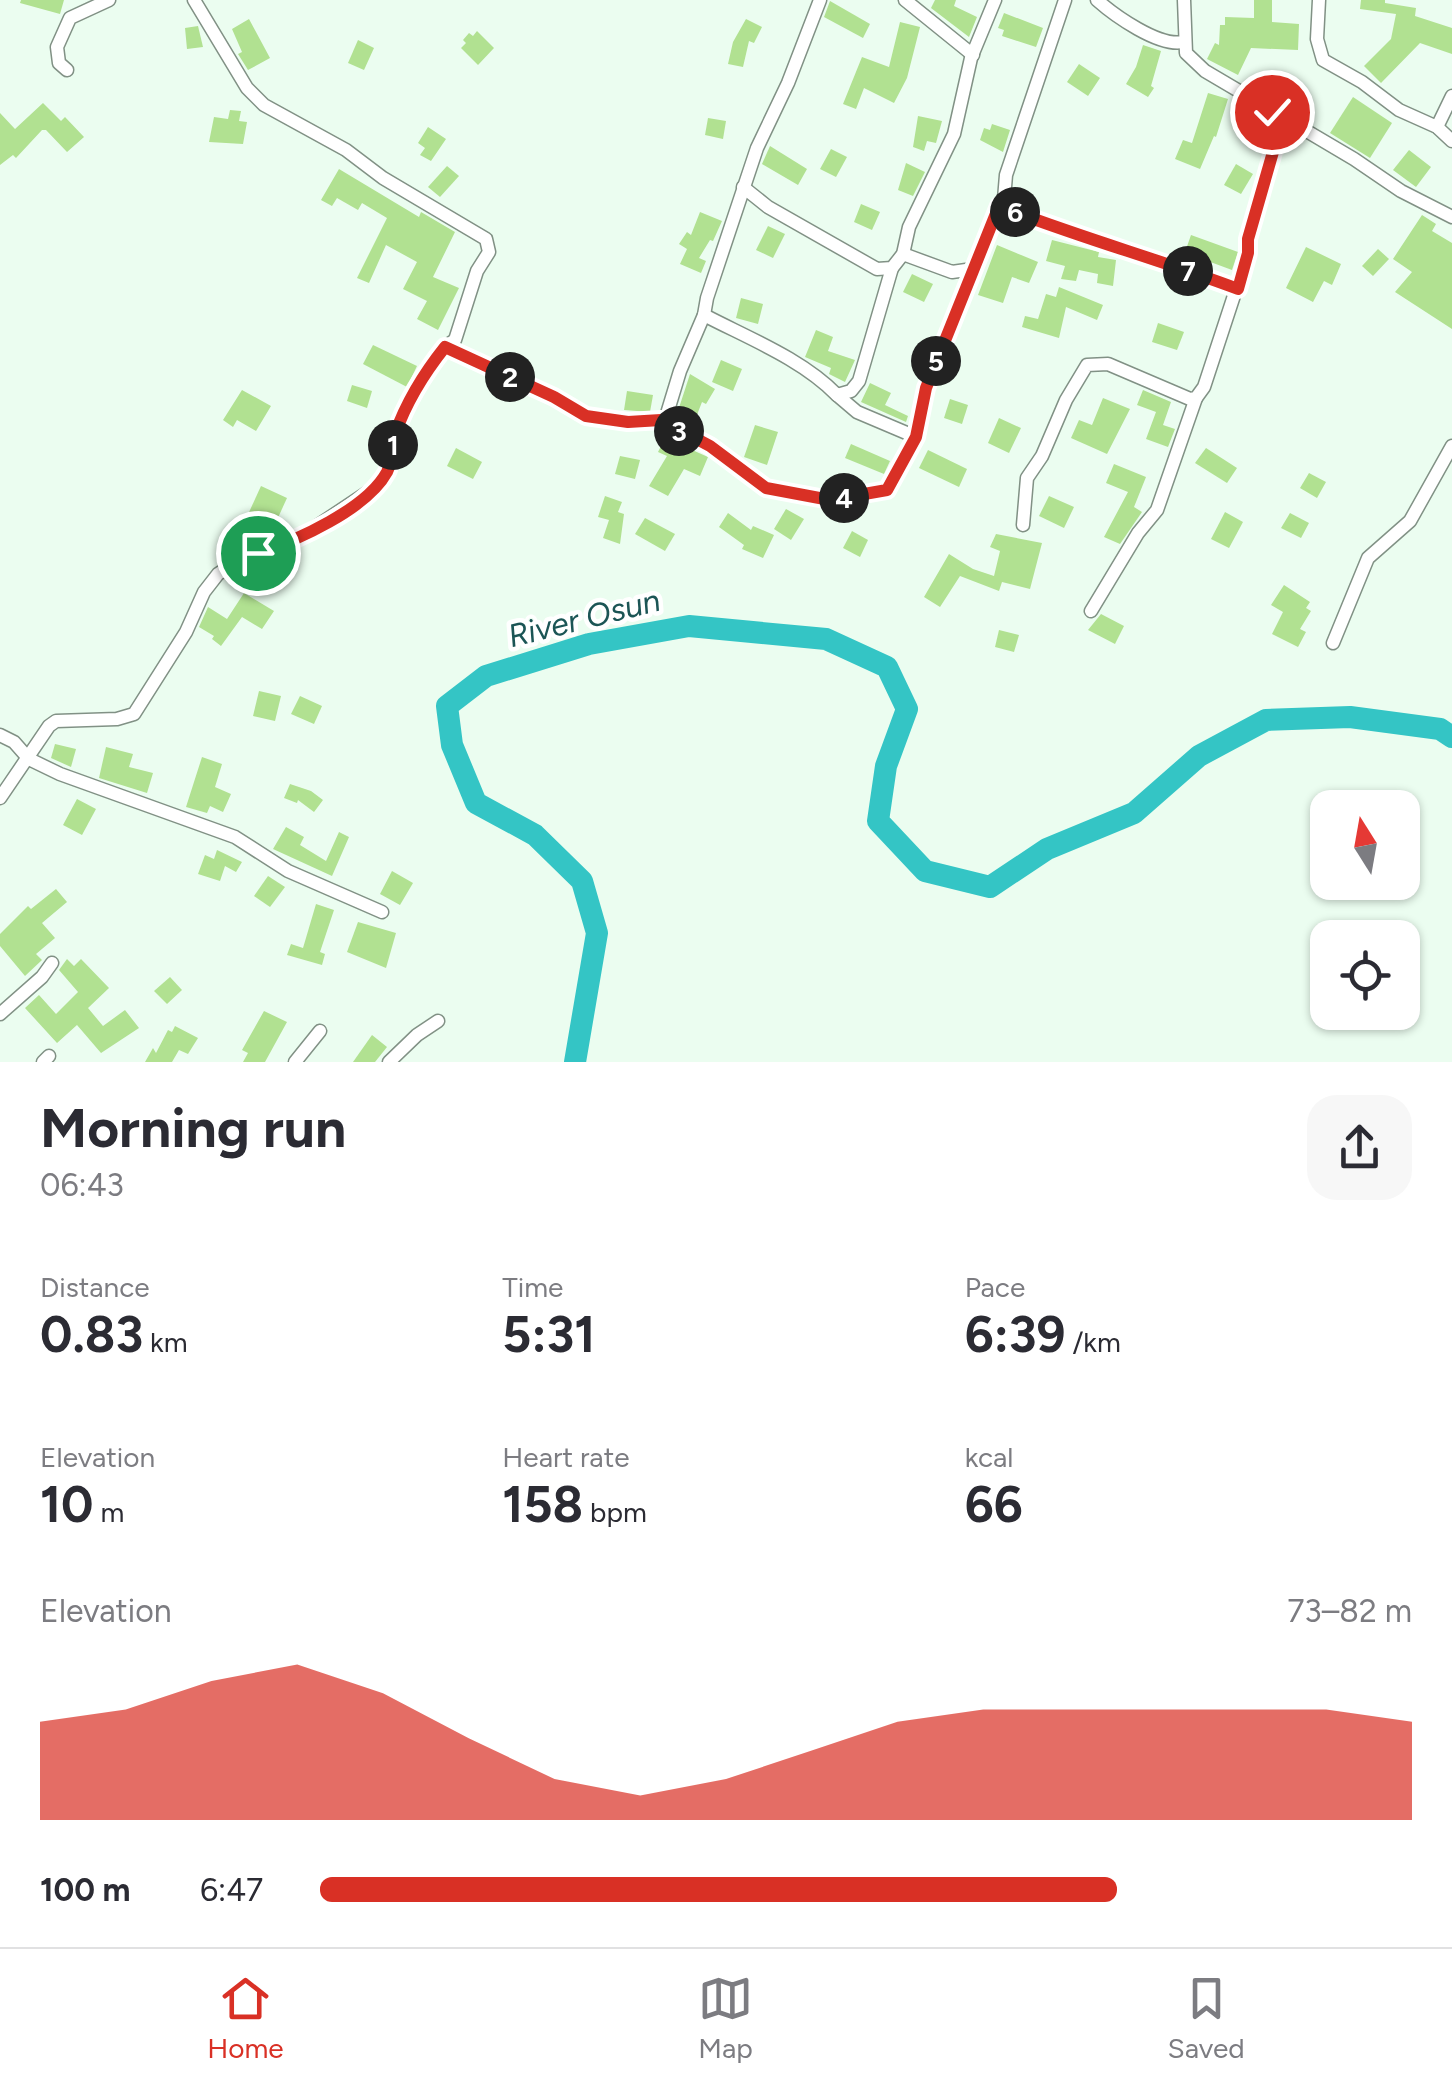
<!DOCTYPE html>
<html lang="en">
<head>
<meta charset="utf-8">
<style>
	:root { --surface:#fff; --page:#f7f7f7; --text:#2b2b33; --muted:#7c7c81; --line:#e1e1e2; --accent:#d93025 }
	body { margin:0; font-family:Figtree,sans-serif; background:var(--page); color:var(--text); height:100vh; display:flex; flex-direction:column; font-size:38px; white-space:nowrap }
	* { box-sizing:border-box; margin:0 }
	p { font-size:32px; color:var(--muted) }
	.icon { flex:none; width:55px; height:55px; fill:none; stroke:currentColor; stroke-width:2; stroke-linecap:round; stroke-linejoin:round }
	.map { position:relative; height:1062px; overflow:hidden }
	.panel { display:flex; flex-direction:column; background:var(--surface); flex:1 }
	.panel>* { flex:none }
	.needle { width:65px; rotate:349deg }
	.tools { position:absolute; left:1310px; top:790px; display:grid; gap:20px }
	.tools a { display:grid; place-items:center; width:110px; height:110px; border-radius:20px; background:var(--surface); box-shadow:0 2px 8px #0004; font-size:50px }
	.pin { position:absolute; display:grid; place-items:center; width:85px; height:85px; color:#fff; margin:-42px; border:5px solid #fff; border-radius:50%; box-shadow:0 2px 10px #0007 }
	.km { position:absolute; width:50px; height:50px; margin:-25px; border-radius:50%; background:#222; color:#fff; font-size:28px; line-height:50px; text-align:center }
	.round { display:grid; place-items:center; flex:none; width:105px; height:105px; border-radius:30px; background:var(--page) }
	.headline { display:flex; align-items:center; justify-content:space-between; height:170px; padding:0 40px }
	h1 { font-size:55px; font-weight:700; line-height:75px }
	.figures { display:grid; grid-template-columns:repeat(3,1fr); gap:15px; height:170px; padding:10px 40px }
	.figures div { display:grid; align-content:center }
	.figures b { font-size:50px; font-weight:700 }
	.figures small { font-size:28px; font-weight:400 }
	.figures p { font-size:28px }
	.chart { height:280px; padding:20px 40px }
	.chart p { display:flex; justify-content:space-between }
	.chart svg { width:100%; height:180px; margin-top:10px; fill:var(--accent); opacity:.7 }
	ul { padding:0 40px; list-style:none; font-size:32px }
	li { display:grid; grid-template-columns:160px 120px 1fr; align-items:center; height:75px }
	li i { height:25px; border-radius:12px; background:var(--accent) }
	.tabs { display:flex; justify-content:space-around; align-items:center; height:140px; border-top:2px solid var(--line); background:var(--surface); font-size:28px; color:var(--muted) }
	.tabs a { display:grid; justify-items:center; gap:5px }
	.tabs .current { color:var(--accent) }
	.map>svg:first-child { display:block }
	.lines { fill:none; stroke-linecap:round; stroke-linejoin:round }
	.river { stroke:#34c5c5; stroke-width:22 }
	.building { fill:#b1e191 }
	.minor-casing { stroke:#819185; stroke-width:15 }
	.minor { stroke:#fff; stroke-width:12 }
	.route-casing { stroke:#fff; stroke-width:20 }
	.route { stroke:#d93025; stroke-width:12 }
	.labels { text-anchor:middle; stroke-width:9; stroke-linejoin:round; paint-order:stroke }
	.water-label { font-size:32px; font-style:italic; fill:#1b5555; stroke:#fff }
</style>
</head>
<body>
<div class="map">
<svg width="1452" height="1062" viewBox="0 0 1452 1062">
	<rect width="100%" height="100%" fill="#ebfdf0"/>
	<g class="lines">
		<path class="river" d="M575 1062 597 933 582 881 535 835 476 803 452 745 447 706 486 676 589 644 689 626 826 639 887 667 907 709 886 766 878 821 925 871 990 887 1047 849 1134 813 1199 756 1266 720 1350 717 1440 729 1452 737"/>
	</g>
	<g class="building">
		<path d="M21 0H64L60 14 20 3Z"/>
		<path d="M935 0H956L954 6 977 17 969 37 931 8Z"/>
		<path d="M1254 0H1272V22L1299 24 1298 50 1251 48 1238 75 1207 59 1215 43 1219 45 1220 25H1225V17L1254 18Z"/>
		<path d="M1361 0H1385V3L1416 8 1415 16 1452 28V54L1420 43 1381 83 1364 66 1391 39 1396 14 1360 9Z"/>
		<path d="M830 1 870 24 863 38 824 17Z"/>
		<path d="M1004 13 1043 28 1036 47 1002 36 1004 30 998 28Z"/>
		<path d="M249 19 270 58 248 70 238 54 242 52 232 29Z"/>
		<path d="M746 19 762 27 754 43 749 41 743 67 728 64 733 42Z"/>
		<path d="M900 22 920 27 907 78 894 103 864 88 856 109 843 104 862 57 889 67Z"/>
		<path d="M198 26 203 47 187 49 185 28Z"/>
		<path d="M477 31 494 48 478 65 461 48 466 43 463 40 469 33 473 36Z"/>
		<path d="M358 40 374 48 364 70 348 63Z"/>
		<path d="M1143 45 1161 51 1151 86 1154 88 1148 97 1126 84 1136 67Z"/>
		<path d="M1079 64 1100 78 1088 96 1067 82Z"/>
		<path d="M1208 93 1228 99 1216 137 1214 136 1200 169 1175 159 1183 140 1192 143Z"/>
		<path d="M1353 97 1392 123 1370 158 1330 133Z"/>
		<path d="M43 103 61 121 65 117 84 137 67 152 46 130H42L16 158 13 155 0 165V113L15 129Z"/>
		<path d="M230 110 241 111 239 121 247 122 243 144 209 142 214 117 228 119Z"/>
		<path d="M918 116 942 121 936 143 927 141 924 151 913 147Z"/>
		<path d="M708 118 726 121 723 139 705 135Z"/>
		<path d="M992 124 1010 130 1003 152 980 140 984 128 990 130Z"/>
		<path d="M428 127 446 139 431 161 420 155 425 148 418 143Z"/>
		<path d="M770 146 807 169 798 185 762 164Z"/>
		<path d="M831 149 847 157 836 177 820 169Z"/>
		<path d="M1409 150 1431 167 1416 187 1393 170Z"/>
		<path d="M906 163 925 172 913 196 898 190Z"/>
		<path d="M1236 164 1253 174 1241 194 1224 185Z"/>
		<path d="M447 166 459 176 440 197 428 187Z"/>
		<path d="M339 169 419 217 421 212 455 232 433 277 459 288 438 330 417 319 427 301 403 289 417 262 386 245 369 283 357 278 387 218 362 203 358 210 337 198 332 206 321 200Z"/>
		<path d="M861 204 880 212 872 230 854 222Z"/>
		<path d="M700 212 722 221 713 241 710 240 699 258 706 261 701 273 680 264 687 249 679 244 687 232 691 235Z"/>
		<path d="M1422 215 1436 224 1432 231 1452 243V329L1395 292 1412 272 1393 259Z"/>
		<path d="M768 226 785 234 773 258 756 250Z"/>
		<path d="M1191 235 1238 252 1232 270 1205 260 1204 264 1183 258Z"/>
		<path d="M1052 240 1099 252 1098 257 1116 260 1113 286 1097 283 1098 274 1079 270 1076 281 1061 279 1065 266 1046 261Z"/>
		<path d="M997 245 1038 262 1029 283 1012 277 1003 303 978 295Z"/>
		<path d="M1306 247 1341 264 1332 285 1324 281 1313 302 1286 288Z"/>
		<path d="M1378 249 1389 259 1373 276 1362 266Z"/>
		<path d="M912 274 933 284 924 302 903 292Z"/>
		<path d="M1059 287 1103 305 1097 320 1066 307 1059 338 1022 327 1025 316 1038 319 1046 294 1056 297Z"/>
		<path d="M741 298 763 304 758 324 736 318Z"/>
		<path d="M1158 323 1184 332 1177 350 1152 342Z"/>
		<path d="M816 330 833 337 828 351 855 360 845 382 829 374 831 368 805 357Z"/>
		<path d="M373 345 417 366 407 387 363 364Z"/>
		<path d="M721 360 742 369 733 391 712 382Z"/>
		<path d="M690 374 715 389 706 404 702 402 693 425 676 417Z"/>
		<path d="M870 383 891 393 885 405 908 416 906 422 861 402Z"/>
		<path d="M352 385 372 391 367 408 347 401Z"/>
		<path d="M242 390 271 406 256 431 237 420 233 427 223 420Z"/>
		<path d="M1143 390 1171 402 1163 425 1175 429 1168 447 1146 439 1156 412 1137 405Z"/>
		<path d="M627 391 653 395 650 412 624 410Z"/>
		<path d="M1103 398 1130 409 1107 454 1071 438 1079 420 1092 425Z"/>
		<path d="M950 399 968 405 962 424 944 418Z"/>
		<path d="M999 418 1021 428 1009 453 988 443Z"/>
		<path d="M755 425 778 432 767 465 744 457Z"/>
		<path d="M667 434 683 443 681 445 708 457 700 476 684 469 668 496 649 486 667 456 658 452Z"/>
		<path d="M851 444 890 461 884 474 845 458Z"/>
		<path d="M456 448 482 462 473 479 447 466Z"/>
		<path d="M1206 448 1237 468 1227 483 1195 463Z"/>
		<path d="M928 450 967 469 959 487 919 468Z"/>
		<path d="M620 456 640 460 635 479 615 474Z"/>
		<path d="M1114 464 1146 477 1134 507 1142 512 1120 544 1104 537 1128 492 1106 483Z"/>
		<path d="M1309 473 1326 482 1317 498 1300 488Z"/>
		<path d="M261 486 287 498 271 533 245 521Z"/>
		<path d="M605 496 622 502 618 512 624 514 620 544 603 538 609 520 598 517Z"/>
		<path d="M1049 496 1074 507 1064 528 1039 516Z"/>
		<path d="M786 509 804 519 791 540 774 529Z"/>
		<path d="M1225 512 1243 522 1229 548 1211 539Z"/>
		<path d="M728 513 751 530 753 526 774 535 763 558 742 549 744 545 719 527Z"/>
		<path d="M1290 513 1309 523 1301 538 1281 528Z"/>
		<path d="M645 518 675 534 665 551 635 534Z"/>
		<path d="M852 531 868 540 860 557 843 548Z"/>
		<path d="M996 534 1042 543 1030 589 1002 582 999 591 960 576 940 607 924 597 949 554 973 569 994 576 1000 551 990 547Z"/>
		<path d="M1284 585 1310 602 1306 608 1311 611 1300 629 1306 632 1298 647 1272 634 1283 612 1271 605Z"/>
		<path d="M244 593 274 611 262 629 242 617 221 646 212 639 214 636 199 627 208 607 227 619Z"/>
		<path d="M1101 614 1124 626 1115 644 1088 630Z"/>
		<path d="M999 630 1019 635 1014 652 995 647Z"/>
		<path d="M259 691 281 696 275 721 253 716Z"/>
		<path d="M300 696 322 706 314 724 291 714Z"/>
		<path d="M55 744 76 749 71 767 51 758Z"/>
		<path d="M106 747 133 754 129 767 153 773 147 793 99 778Z"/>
		<path d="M202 757 222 764 215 787 231 794 223 812 210 806 207 813 186 807Z"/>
		<path d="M290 784 311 791 323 800 314 812 298 800 297 803 284 798Z"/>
		<path d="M77 799 96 809 82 835 63 825Z"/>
		<path d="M286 827 304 837 300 845 326 861 339 832 349 837 332 876 273 849Z"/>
		<path d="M217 850 242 862 236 872 225 866 220 881 198 874 205 855 214 859Z"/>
		<path d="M392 871 413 883 400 905 380 894Z"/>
		<path d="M268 876 285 887 270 907 254 896Z"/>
		<path d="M56 889 67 902 42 923 55 938 36 954 42 960 25 976 0 946V934L28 906 31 909Z"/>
		<path d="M316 904 334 910 320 952 325 954 322 965 287 955 291 944 303 948Z"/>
		<path d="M358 922 396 933 386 968 347 952Z"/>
		<path d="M67 959 74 966 81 959 109 988 88 1008 103 1026 125 1010 139 1028 101 1053 77 1025 57 1043 25 1008 39 995 56 1014 78 992 59 970Z"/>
		<path d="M170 977 182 990 167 1004 154 991Z"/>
		<path d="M264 1011 287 1022 265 1062H243L248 1053 242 1050Z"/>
		<path d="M175 1026 198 1038 188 1054 179 1050 172 1062H145L153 1048 156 1053 168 1030 172 1032Z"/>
		<path d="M372 1035 387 1047 375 1062H353Z"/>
	</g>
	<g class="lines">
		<defs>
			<g id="minor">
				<path d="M905 0 973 55"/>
				<path d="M1097 0C1115 16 1159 47 1183 42"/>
				<path d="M1184 0 1186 53 1205 71 1354 159 1401 191 1452 217"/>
				<path d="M1319 0 1317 39 1323 60 1362 82 1399 110 1437 127 1452 141"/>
				<path d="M67 70 59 63 57 47 70 18 109 0"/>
				<path d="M1437 127 1452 96"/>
				<path d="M743 187 768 207 877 269 892 268 903 254 909 227 954 134 971 58 995 0"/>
				<path d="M999 206C1077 237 1158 259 1238 289"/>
				<path d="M903 254 952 272 973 269 994 214 1004 199 1006 175 1065 0"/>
				<path d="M704 315C748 338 802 359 837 395L851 391 859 381 892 268"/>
				<path d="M445 347 554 397 586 417 655 422 666 417 680 371 704 315 707 298 757 148 788 83 820 0"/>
				<path d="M837 395 857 412 916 437"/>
				<path d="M661 420 710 446 765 489 830 500 887 489 916 437 926 388 973 269"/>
				<path d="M1023 525 1027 478 1042 456 1066 400 1087 365 1108 364 1190 399 1196 398 1204 387 1248 253V239L1279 131 1276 114"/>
				<path d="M1091 611 1138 533 1157 510 1196 398"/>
				<path d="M1333 643 1368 558 1410 521 1452 446"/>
				<path d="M0 735 14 742 29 759 60 774 235 837 288 871 382 912"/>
				<path d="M0 798 49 726 56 721 117 719 134 714 186 632 204 592 218 574 239 560 293 542 380 484 389 467 394 438 402 419 427 368 445 347 455 340 477 271 489 252 486 239 383 178 346 150 264 105 247 88 194 0"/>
				<path d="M0 1014 42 977 52 963"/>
				<path d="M43 1062 49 1056"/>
				<path d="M295 1062 320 1031"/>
				<path d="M389 1062 417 1035 438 1021"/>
			</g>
		</defs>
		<use href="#minor" class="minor-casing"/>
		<use href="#minor" class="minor"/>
	</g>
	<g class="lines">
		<defs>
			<path id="route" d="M258 553C296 541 367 509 387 472 393 460 391 446 395 434 406 403 425 372 445 347L554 397 586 416 628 422 661 420 710 446 766 488 830 500 887 490 916 437 926 388 999 206C1078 237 1158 259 1238 289L1248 253V239L1279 131 1276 114 1272 112"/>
		</defs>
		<use href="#route" class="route-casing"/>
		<use href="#route" class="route"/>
	</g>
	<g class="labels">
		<g class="water-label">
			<text transform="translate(584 618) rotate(-14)" y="11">River Osun</text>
		</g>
	</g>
</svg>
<div class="tools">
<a><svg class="needle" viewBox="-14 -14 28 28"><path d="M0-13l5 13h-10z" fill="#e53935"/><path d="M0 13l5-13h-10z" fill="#7c7c81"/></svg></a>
<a><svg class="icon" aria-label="locate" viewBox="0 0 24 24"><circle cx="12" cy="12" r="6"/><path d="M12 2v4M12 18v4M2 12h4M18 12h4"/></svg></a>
</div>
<div class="pin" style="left:258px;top:553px;background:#1e9e55"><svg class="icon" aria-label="arrive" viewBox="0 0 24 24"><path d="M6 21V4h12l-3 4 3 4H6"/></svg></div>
<div class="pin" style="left:1272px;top:112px;background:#d93025"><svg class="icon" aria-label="check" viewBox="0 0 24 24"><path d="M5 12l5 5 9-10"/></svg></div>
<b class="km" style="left:393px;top:445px">1</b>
<b class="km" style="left:510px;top:377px">2</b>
<b class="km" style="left:679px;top:431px">3</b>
<b class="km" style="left:844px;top:498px">4</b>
<b class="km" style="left:936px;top:361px">5</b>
<b class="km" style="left:1015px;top:212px">6</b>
<b class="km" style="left:1188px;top:271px">7</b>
</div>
<section class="panel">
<div class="headline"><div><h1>Morning run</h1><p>06:43</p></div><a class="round"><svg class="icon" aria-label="share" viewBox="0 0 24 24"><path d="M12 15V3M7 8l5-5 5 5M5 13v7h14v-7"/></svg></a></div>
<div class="figures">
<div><p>Distance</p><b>0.83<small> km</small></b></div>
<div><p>Time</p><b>5:31</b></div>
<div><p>Pace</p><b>6:39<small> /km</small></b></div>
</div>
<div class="figures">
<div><p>Elevation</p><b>10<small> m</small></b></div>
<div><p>Heart rate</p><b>158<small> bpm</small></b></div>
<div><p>kcal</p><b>66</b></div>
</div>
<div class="chart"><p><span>Elevation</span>73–82 m</p>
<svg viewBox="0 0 160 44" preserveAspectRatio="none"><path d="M0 44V20L10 17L20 10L30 6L40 13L50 24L60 34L70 38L80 34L90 27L100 20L110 17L120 17L130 17L140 17L150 17L160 20V44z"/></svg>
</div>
<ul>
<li><b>100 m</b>6:47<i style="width:73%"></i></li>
</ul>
</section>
<nav class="tabs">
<a class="current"><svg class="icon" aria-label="home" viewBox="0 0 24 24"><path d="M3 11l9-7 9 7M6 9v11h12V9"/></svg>Home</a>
<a><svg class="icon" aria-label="map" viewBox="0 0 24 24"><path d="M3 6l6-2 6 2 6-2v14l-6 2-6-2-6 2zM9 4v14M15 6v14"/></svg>Map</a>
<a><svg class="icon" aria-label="saved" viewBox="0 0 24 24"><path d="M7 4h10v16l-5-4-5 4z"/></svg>Saved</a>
</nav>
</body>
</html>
